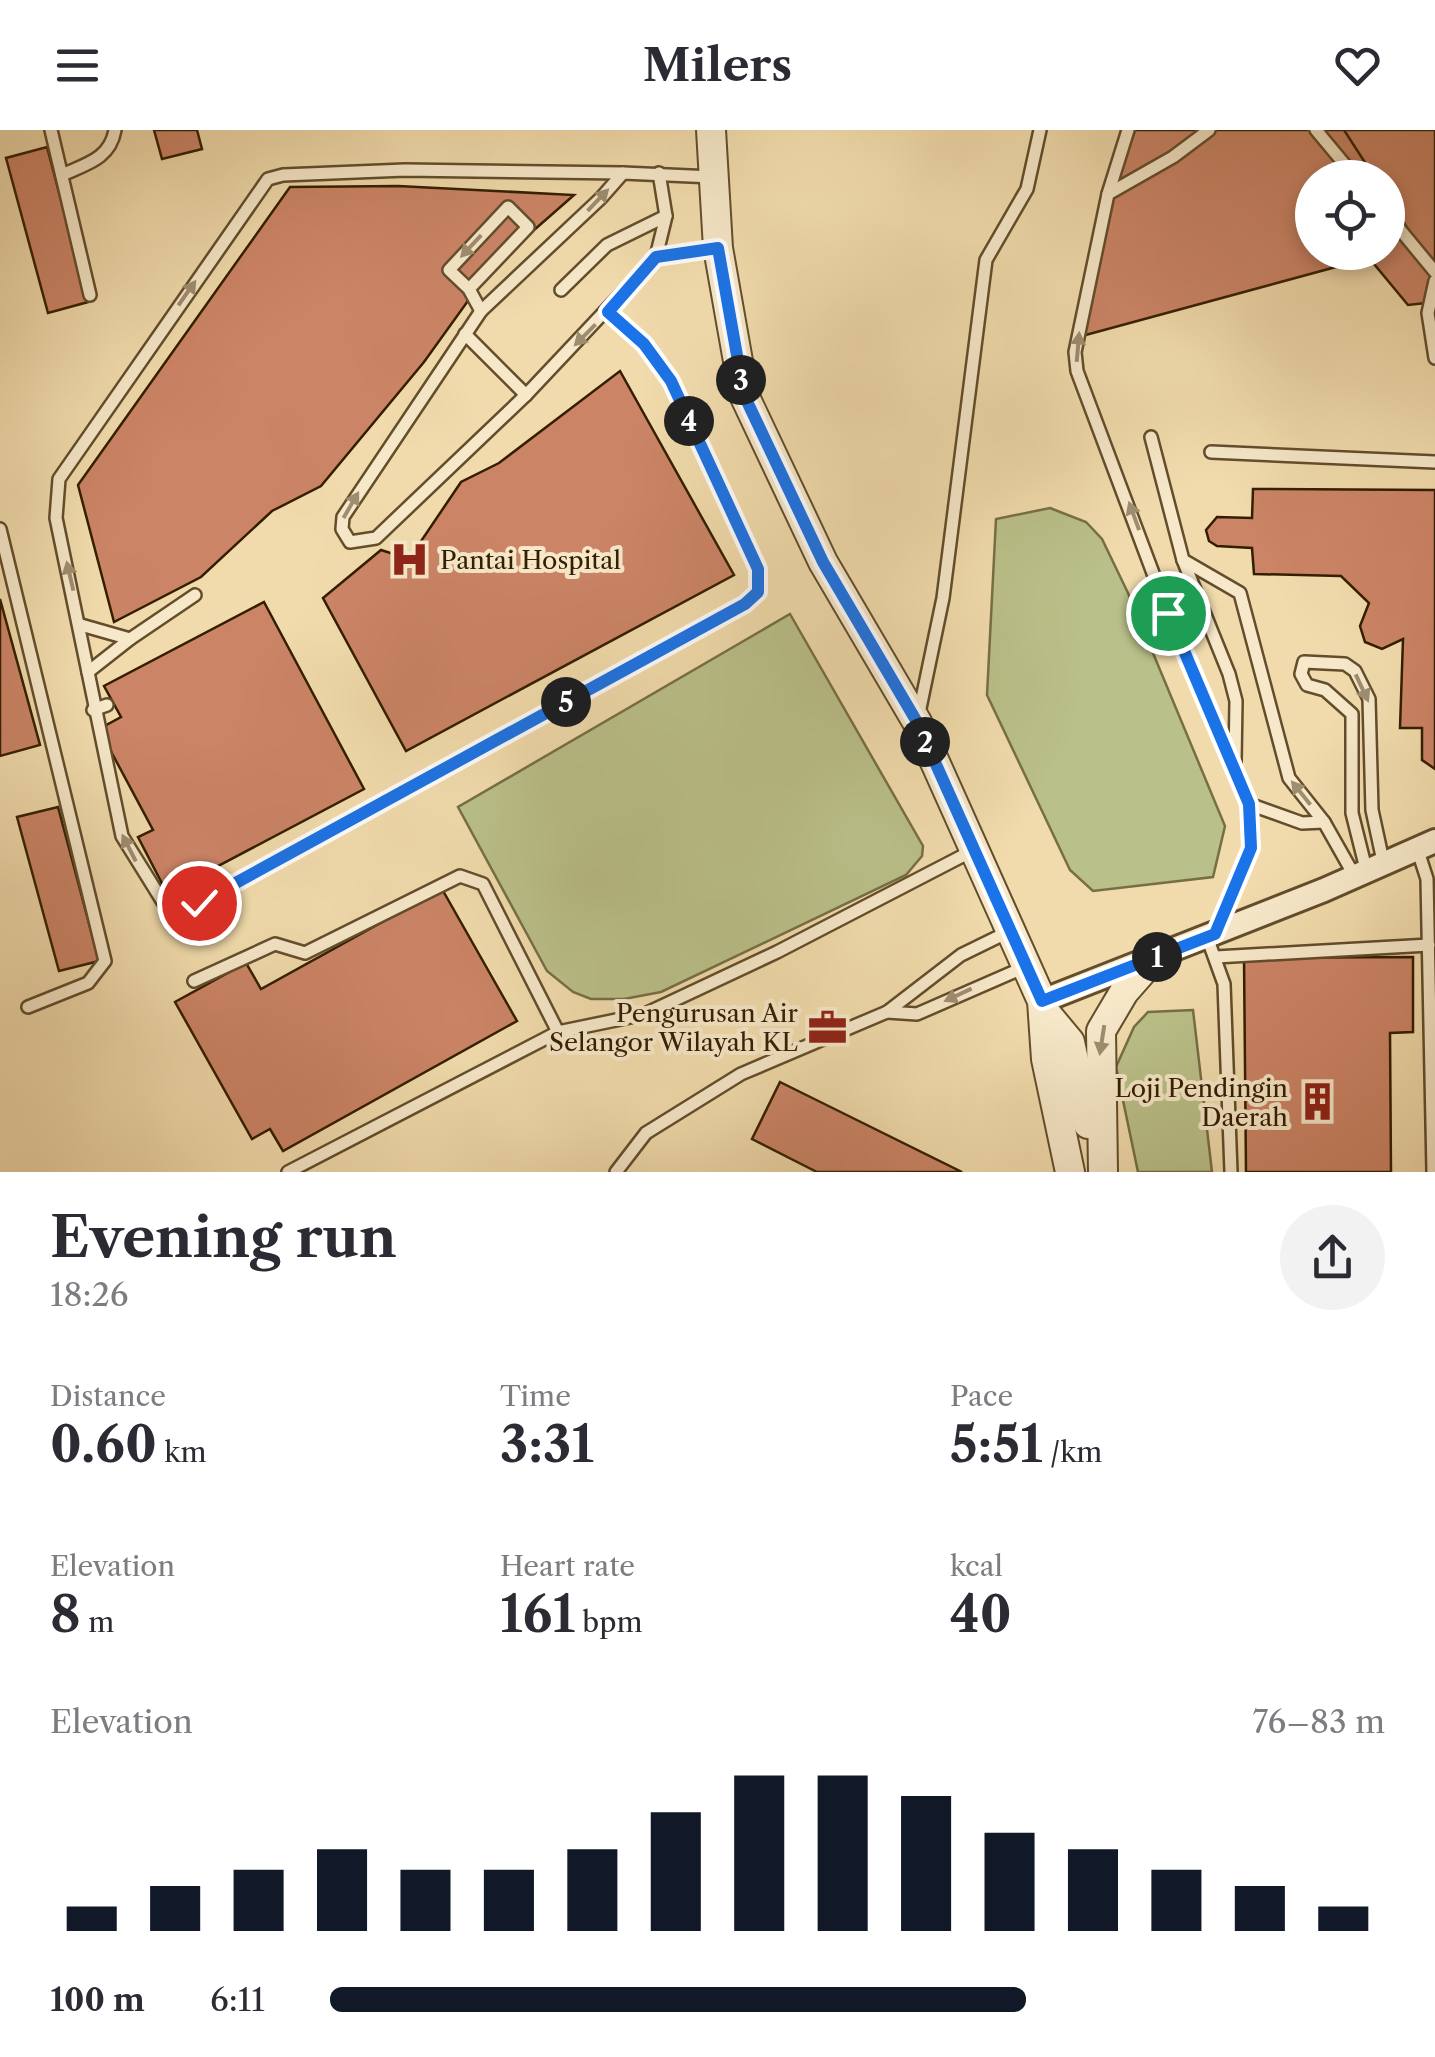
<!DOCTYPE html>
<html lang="en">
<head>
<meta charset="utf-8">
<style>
	:root { --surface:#fff; --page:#f2f2f3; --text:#2b2b33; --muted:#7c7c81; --accent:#111827 }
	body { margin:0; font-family:"Libre Caslon Text",serif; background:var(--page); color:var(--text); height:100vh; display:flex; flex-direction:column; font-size:38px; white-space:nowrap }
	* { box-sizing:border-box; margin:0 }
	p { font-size:32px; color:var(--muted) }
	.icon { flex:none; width:55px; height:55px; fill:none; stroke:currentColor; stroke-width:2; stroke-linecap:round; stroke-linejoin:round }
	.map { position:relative; height:1042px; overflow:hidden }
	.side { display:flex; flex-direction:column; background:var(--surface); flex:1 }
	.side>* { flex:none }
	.tools { position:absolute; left:1295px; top:30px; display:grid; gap:20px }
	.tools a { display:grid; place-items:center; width:110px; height:110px; border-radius:50%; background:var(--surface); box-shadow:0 5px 15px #0003; font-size:50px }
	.pin { position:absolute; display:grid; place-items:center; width:85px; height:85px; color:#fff; margin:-42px; border:5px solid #fff; border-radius:50%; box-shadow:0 2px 10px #0007 }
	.km { position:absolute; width:50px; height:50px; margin:-25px; border-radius:50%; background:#222; color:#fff; font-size:28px; line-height:50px; text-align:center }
	.round { display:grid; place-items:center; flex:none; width:105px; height:105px; border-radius:52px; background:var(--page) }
	.head { display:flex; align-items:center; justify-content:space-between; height:170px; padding:0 50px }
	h1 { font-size:55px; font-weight:700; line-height:75px }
	.figures { display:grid; grid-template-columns:repeat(3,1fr); gap:15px; height:170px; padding:10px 50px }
	.figures div { display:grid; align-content:center }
	.figures b { font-size:50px; font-weight:700 }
	.figures small { font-size:28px; font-weight:400 }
	.figures p { font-size:28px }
	.chart { height:280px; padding:20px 50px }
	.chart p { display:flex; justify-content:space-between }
	.chart svg { width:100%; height:180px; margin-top:10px; stroke:var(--accent); stroke-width:6 }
	ul { padding:0 50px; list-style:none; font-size:32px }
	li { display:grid; grid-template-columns:160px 120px 1fr; align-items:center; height:75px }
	li i { height:25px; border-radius:12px; background:var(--accent) }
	header { display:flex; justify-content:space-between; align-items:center; height:130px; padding:0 50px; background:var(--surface); font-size:45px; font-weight:700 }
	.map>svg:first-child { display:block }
	.green { fill:#bac089; stroke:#766f45; stroke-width:2.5 }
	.building { fill:#cb8466; stroke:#331e01; stroke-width:2.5; fill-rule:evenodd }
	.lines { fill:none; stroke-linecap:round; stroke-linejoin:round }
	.service-casing { stroke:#624d2c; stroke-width:16 }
	.minor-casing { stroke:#624d2c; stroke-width:28 }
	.tertiary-casing { stroke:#624d2c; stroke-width:32 }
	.service { stroke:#f6e8c9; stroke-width:11 }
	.minor { stroke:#f6e8c9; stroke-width:22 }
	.tertiary { stroke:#f6e8c9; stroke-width:28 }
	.oneway { fill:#9e8d6f }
	.route-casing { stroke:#fff; stroke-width:20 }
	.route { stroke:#1a73e8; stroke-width:12 }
	.labels { text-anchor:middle; stroke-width:8; stroke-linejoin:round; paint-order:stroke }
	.poi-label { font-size:25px; fill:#331e01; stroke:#f6e8c9; text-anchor:end }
</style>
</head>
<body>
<header><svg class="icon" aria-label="menu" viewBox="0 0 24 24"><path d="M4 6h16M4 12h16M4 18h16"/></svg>Milers<svg class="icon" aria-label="heart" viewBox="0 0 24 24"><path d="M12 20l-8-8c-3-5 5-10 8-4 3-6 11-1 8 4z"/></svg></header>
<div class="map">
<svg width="1435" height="1042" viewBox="0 0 1435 1042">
	<rect width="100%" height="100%" fill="#f1dbac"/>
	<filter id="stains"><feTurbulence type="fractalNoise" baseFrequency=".002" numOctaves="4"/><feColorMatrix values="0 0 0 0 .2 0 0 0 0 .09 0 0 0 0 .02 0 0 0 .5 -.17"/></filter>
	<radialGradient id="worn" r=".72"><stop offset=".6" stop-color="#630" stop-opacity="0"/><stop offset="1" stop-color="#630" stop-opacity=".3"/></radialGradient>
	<g class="green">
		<path d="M1050 378 1086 392 1102 409 1128 463 1225 696 1213 747 1093 761 1070 740 987 565 996 389Z"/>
		<path d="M790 484 923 716 922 726 906 745 661 862 624 869H591L573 862 547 841 458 677Z"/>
		<path d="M1193 880 1212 1042H1138L1116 937 1134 897 1148 882Z"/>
	</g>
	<g class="building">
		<path d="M154 0H197L202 19 162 29Z"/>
		<path d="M1135 0H1435V172L1408 175 1369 128 1082 206 1117 52ZM1312 48H1388V122H1312Z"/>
		<path d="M1344 0H1435V128L1429 132 1388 68V48H1375Z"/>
		<path d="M47 17 88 172 48 183 6 28Z"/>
		<path d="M398 56 574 65 493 136 424 232 321 356 272 381 201 447 114 492 78 355 290 57Z"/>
		<path d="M620 241 734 445 406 621 323 468 381 420 409 429 461 352 499 333Z"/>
		<path d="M1253 359 1435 360V639L1422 630V598H1400L1403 509 1382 519 1365 512 1360 496 1369 473 1341 446 1254 444 1252 418 1217 416 1209 411 1206 400 1217 387 1252 388Z"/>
		<path d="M0 469 40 615 0 626Z"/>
		<path d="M264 472 364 659 167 763 138 707 153 700 99 599 121 587 104 556Z"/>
		<path d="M58 677 99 831 59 841 17 687Z"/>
		<path d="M442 759 517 891 283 1021 270 999 252 1009 175 872 246 833 261 859Z"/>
		<path d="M1413 827V902L1390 903 1391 1042H1246L1244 828Z"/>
		<path d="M780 952 962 1042H817L752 1009Z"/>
	</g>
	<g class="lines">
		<defs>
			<g id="service">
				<path d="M51 0 90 165"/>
				<path d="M1128 0 1108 64 1075 222 1077 241 1168 483 1249 674 1251 718 1217 799"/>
				<path d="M1316 0 1356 48"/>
				<path d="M62 45C86 34 110 29 115 0"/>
				<path d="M713 47 623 43 601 68 481 181 343 387 342 399 350 412 376 408 526 265 656 127 718 118"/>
				<path d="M1108 64 1173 27 1209 0"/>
				<path d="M1388 85 1435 142"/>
				<path d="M656 127 666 86 659 43"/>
				<path d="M1435 151 1428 183 1435 228"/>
				<path d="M469 159 528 97 508 77 449 140 469 159 481 181"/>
				<path d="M561 160 607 115 666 86"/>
				<path d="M608 182 644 214 671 251 758 439 757 462 745 474 199 773 163 772 122 706 56 388 59 349 268 49 283 45 405 40 623 43"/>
				<path d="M465 204 526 265"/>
				<path d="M1151 307 1183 430 1240 463 1289 648 1324 692 1354 745"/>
				<path d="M1211 322 1435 332"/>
				<path d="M0 399 105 831 88 853 28 877"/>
				<path d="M1183 430 1229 544 1236 571 1235 632"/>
				<path d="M81 495 130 509 195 465"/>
				<path d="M88 542 130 509"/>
				<path d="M93 580 107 575"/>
				<path d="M919 583 943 468 986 130 1027 59 1040 0"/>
				<path d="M1249 674 1302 693 1324 692"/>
				<path d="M1417 718 1427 749 1433 1042"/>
				<path d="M1366 739 1352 683V584L1325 560 1307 555 1301 544 1304 532 1345 534 1355 541 1369 569 1372 680 1383 731"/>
				<path d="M1207 807 1224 854 1231 1042"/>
				<path d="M1216 827 1429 815"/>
				<path d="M194 851 275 814 305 823 460 746 483 754 558 902"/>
				<path d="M887 882 917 884 1027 836"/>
				<path d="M288 1042 558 902 645 884 777 822 972 721"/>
				<path d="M616 1042 646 1003 741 944 887 882 961 825 1008 802"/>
			</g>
			<path id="minor" d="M1042 871 1324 760 1435 711"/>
			<g id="tertiary">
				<path d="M711 0 718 118 744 265 823 432 917 592 1042 871 1046 929 1070 1042"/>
				<path d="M1045 882 1070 912 1088 994"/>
				<path d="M1103 1042 1101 901 1124 862 1153 829"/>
			</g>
		</defs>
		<use href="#service" class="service-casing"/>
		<use href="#minor" class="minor-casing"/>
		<use href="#tertiary" class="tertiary-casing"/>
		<use href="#service" class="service"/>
		<use href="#minor" class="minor"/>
		<use href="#tertiary" class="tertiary"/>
	</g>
	<defs><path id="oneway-solid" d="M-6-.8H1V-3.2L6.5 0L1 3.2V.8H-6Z" transform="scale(2.5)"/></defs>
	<g class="oneway">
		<use href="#oneway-solid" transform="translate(598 70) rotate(-46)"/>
		<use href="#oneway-solid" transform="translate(471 116) rotate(133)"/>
		<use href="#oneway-solid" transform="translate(187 163) rotate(-55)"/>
		<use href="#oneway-solid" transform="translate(585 205) rotate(135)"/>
		<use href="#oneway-solid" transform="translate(1078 217) rotate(-85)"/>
		<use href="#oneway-solid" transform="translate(351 375) rotate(-60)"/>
		<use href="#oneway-solid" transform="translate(1134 386) rotate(-110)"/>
		<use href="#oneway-solid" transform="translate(70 446) rotate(-103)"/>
		<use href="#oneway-solid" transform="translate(1362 558) rotate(65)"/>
		<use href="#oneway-solid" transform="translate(1301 663) rotate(-129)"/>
		<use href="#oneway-solid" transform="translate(129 718) rotate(-117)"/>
		<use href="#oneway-solid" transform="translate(958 865) rotate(155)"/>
		<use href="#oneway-solid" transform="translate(1102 910) rotate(99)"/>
	</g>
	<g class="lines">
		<defs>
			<path id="route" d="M199 773 745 474 758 462V439L671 251 644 214 608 182 656 127 718 118 744 265 823 432 917 592 1042 871 1215 804 1251 718 1249 674 1168 483"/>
		</defs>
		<use href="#route" class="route-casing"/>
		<use href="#route" class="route"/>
	</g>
	<defs>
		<symbol id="hospital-bare" viewBox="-9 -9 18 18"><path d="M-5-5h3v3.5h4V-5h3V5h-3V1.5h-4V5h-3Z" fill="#8f2418" stroke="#f6e8c9" stroke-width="2.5" paint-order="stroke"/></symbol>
		<symbol id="office-bare" viewBox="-9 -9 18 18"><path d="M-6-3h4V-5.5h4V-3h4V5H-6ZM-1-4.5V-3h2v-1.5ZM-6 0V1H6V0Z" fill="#8f2418" stroke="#f6e8c9" stroke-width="2.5" paint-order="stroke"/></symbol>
		<symbol id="building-bare" viewBox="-9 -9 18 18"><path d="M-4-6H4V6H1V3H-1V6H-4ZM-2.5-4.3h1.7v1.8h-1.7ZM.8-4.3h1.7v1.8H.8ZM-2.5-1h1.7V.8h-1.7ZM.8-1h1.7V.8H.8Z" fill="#8f2418" stroke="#f6e8c9" stroke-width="2.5" paint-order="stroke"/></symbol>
	</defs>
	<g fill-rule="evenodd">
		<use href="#hospital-bare" x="382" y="402" width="55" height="55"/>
		<use href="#office-bare" x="800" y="870" width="55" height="55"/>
		<use href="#building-bare" x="1290" y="944" width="55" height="55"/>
	</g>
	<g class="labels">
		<g class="poi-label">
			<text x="440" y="439" text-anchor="start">Pantai Hospital</text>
			<text x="798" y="892">Pengurusan Air<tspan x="798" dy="29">Selangor Wilayah KL</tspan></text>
			<text x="1288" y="967">Loji Pendingin<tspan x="1288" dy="29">Daerah</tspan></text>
		</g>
	</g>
	<rect width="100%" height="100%" filter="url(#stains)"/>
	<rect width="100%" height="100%" fill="url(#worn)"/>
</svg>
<div class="tools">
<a><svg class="icon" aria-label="locate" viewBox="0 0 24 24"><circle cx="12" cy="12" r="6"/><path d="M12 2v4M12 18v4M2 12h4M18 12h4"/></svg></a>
</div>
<div class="pin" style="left:1168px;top:483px;background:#1e9e55"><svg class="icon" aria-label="arrive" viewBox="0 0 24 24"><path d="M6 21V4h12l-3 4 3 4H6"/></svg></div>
<div class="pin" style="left:199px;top:773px;background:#d93025"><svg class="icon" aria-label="check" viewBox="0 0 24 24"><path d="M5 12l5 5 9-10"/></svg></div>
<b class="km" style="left:1157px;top:827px">1</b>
<b class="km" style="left:925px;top:612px">2</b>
<b class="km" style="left:741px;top:250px">3</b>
<b class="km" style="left:689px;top:291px">4</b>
<b class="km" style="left:566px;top:572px">5</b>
</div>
<section class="side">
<div class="head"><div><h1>Evening run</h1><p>18:26</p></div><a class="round"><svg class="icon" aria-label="share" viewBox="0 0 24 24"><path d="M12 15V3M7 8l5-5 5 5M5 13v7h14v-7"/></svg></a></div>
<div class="figures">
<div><p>Distance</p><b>0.60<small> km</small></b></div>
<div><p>Time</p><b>3:31</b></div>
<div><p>Pace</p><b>5:51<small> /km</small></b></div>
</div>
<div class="figures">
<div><p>Elevation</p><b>8<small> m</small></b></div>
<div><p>Heart rate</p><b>161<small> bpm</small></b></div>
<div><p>kcal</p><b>40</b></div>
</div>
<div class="chart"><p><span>Elevation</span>76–83 m</p>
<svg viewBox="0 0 160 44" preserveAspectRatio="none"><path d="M5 44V38M15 44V33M25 44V29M35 44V24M45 44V29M55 44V29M65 44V24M75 44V15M85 44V6M95 44V6M105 44V11M115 44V20M125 44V24M135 44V29M145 44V33M155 44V38"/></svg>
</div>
<ul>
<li><b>100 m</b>6:11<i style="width:66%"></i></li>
</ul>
</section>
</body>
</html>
